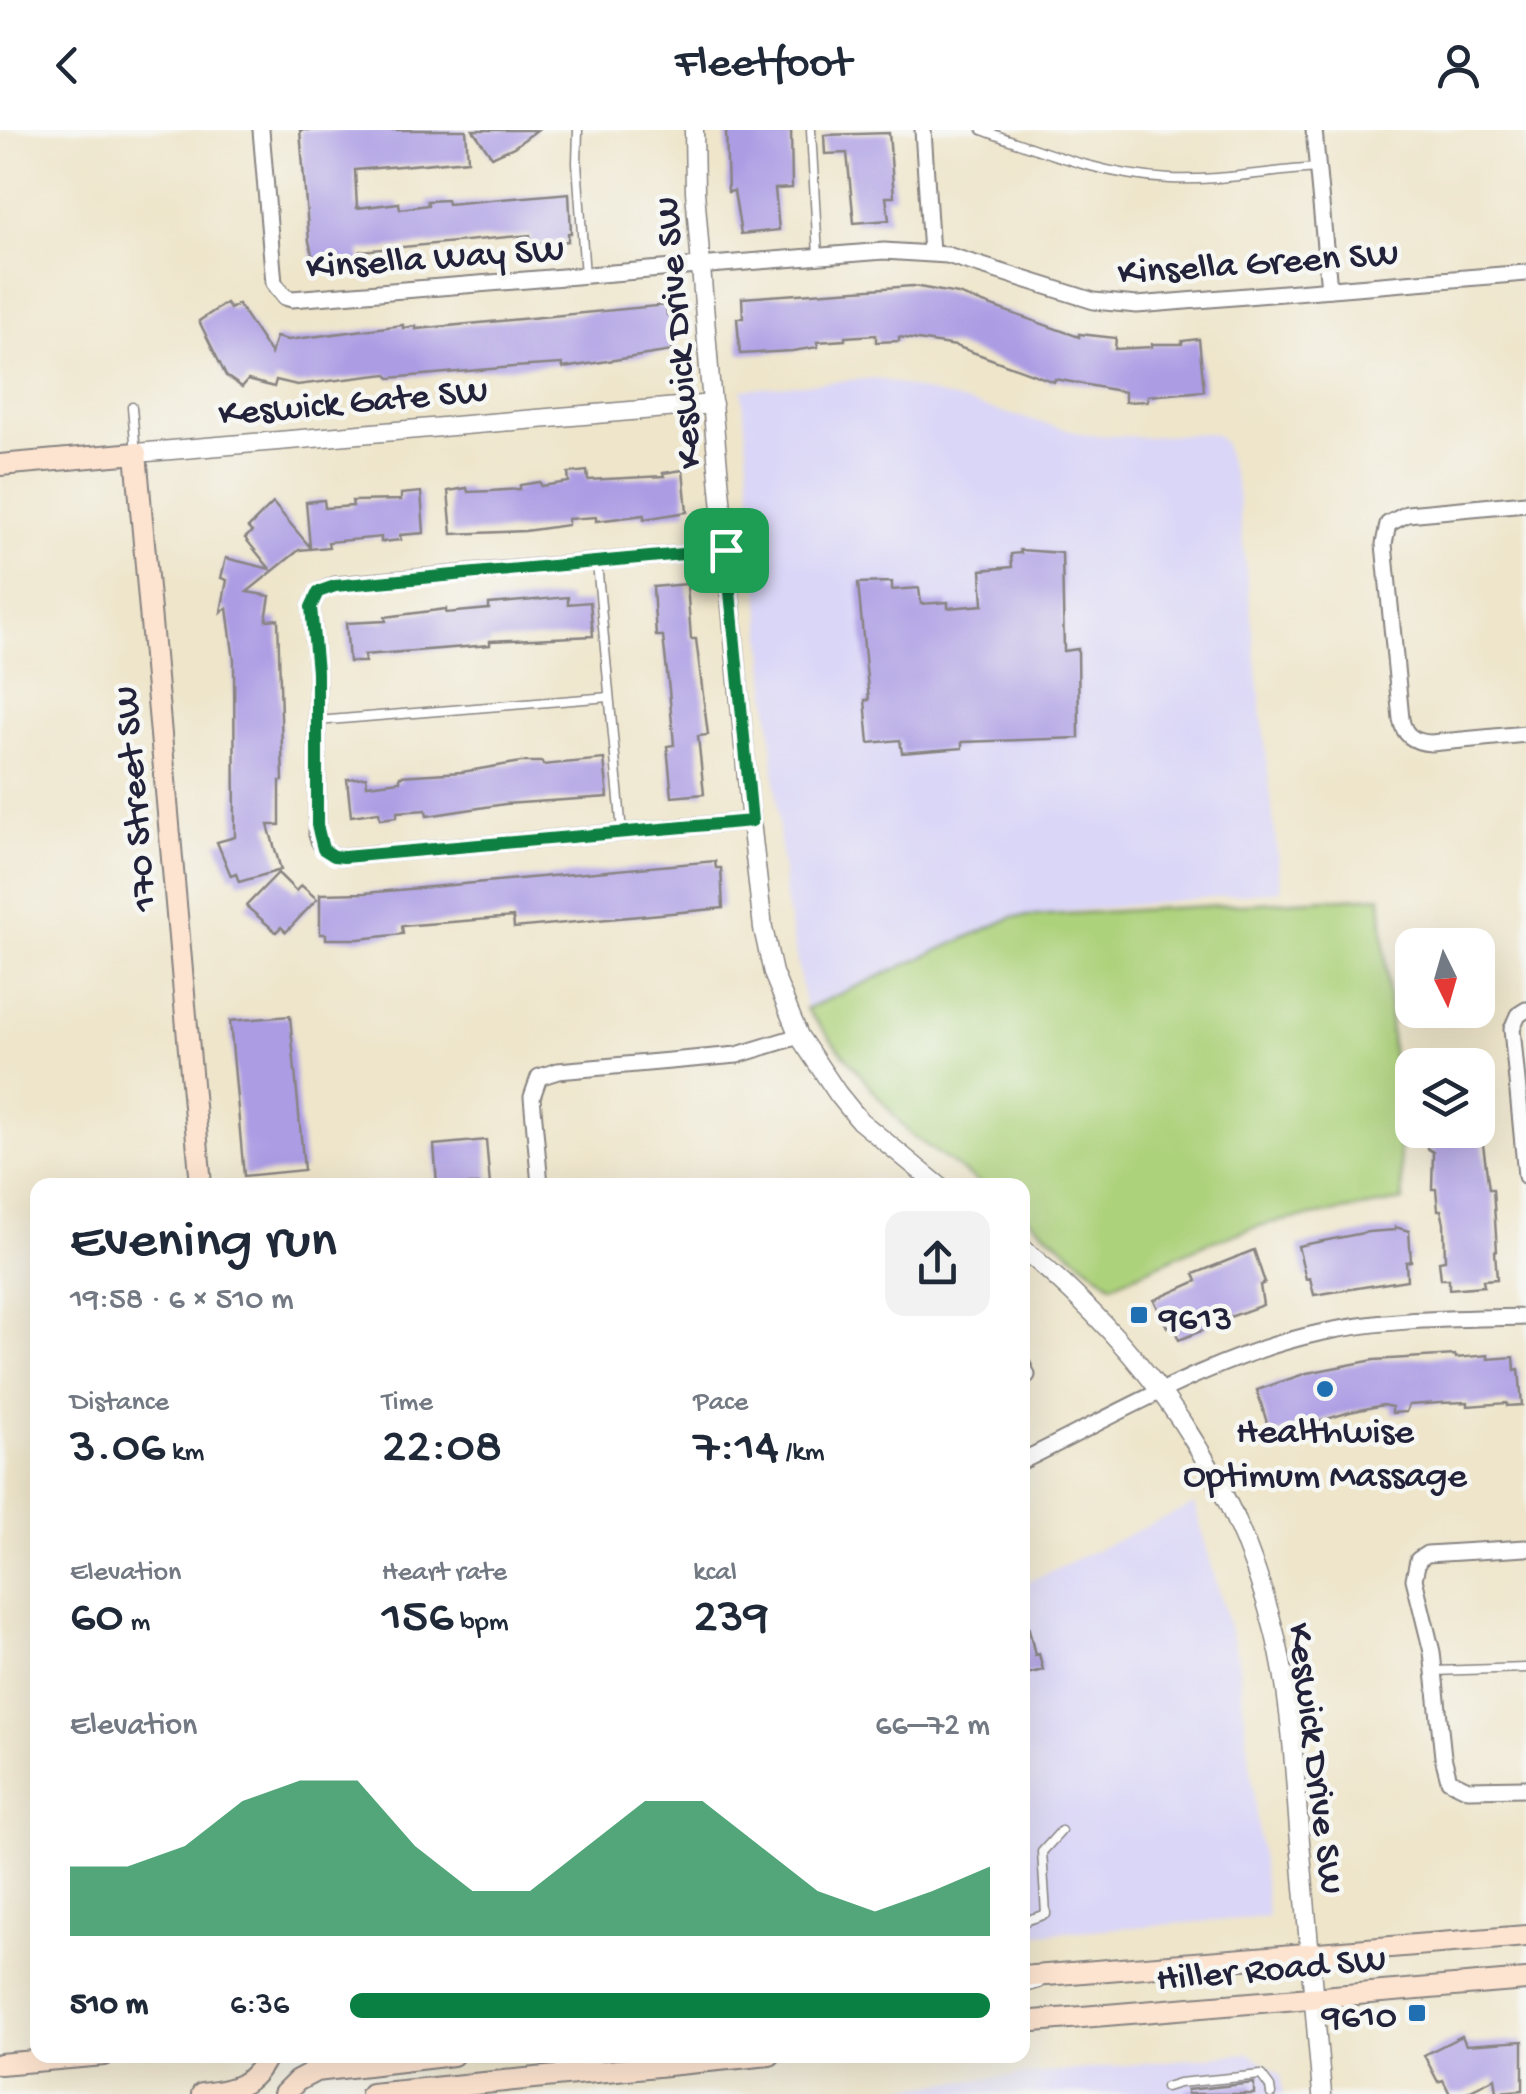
<!DOCTYPE html>
<html lang="en">
<head>
<meta charset="utf-8">
<style>
	:root { --surface:#fff; --page:#f2f2f3; --text:#1f2937; --muted:#747a83; --accent:#0b8043 }
	body { margin:0; font-family:"Gochi Hand",sans-serif; background:var(--page); color:var(--text); height:100vh; display:flex; flex-direction:column; font-size:38px; white-space:nowrap }
	* { box-sizing:border-box; margin:0 }
	p { font-size:32px; color:var(--muted) }
	.icon { flex:none; width:55px; height:55px; fill:none; stroke:currentColor; stroke-width:2; stroke-linecap:round; stroke-linejoin:round }
	.map { position:relative; flex:1; overflow:hidden }
	.panel { position:absolute; left:30px; top:1048px; width:1000px; height:885px; display:flex; flex-direction:column; background:var(--surface); border-radius:20px; box-shadow:0 10px 40px #0002 }
	.panel>* { flex:none }
	.needle { width:65px; rotate:175deg }
	.fabs { position:absolute; left:1395px; top:798px; display:grid; gap:20px }
	.fabs a { display:grid; place-items:center; width:100px; height:100px; border-radius:20px; background:var(--surface); box-shadow:0 10px 40px #0002; font-size:50px }
	.pin { position:absolute; display:grid; place-items:center; width:85px; height:85px; color:#fff; margin:-42px; border-radius:20px; box-shadow:0 5px 15px #0006 }
	.round { display:grid; place-items:center; flex:none; width:105px; height:105px; border-radius:20px; background:var(--page) }
	.summary { display:flex; align-items:center; justify-content:space-between; height:170px; padding:0 40px }
	h1 { font-size:55px; font-weight:600; line-height:75px }
	.stats { display:grid; grid-template-columns:repeat(3,1fr); gap:15px; height:170px; padding:10px 40px }
	.stats div { display:grid; align-content:center }
	.stats b { font-size:50px; font-weight:600 }
	.stats small { font-size:28px; font-weight:400 }
	.stats p { font-size:28px }
	.chart { height:280px; padding:20px 40px }
	.chart p { display:flex; justify-content:space-between }
	.chart svg { width:100%; height:180px; margin-top:10px; fill:var(--accent); opacity:.7 }
	ul { padding:0 40px; list-style:none; font-size:32px }
	li { display:grid; grid-template-columns:160px 120px 1fr; align-items:center; height:75px }
	li i { height:25px; border-radius:12px; background:var(--accent) }
	header { display:flex; justify-content:space-between; align-items:center; height:130px; padding:0 40px; background:var(--surface); font-size:45px; font-weight:600 }
	.map>svg:first-child { display:block }
	.built { fill:#dad6f7 }
	.green { fill:#add27c; stroke:#687a5c; stroke-width:2.5 }
	.building { fill:#ac9ce4 }
	.lines { fill:none; stroke-linecap:round; stroke-linejoin:round }
	.service-casing { stroke:#888482; stroke-width:11 }
	.minor-casing { stroke:#888482; stroke-width:19 }
	.tertiary-casing { stroke:#888482; stroke-width:21 }
	.secondary-casing { stroke:#888482; stroke-width:24 }
	.service { stroke:#fff; stroke-width:8 }
	.minor { stroke:#fff; stroke-width:15 }
	.tertiary { stroke:#fff; stroke-width:18 }
	.secondary { stroke:#fde4d0; stroke-width:20 }
	.route-casing { stroke:#fff; stroke-width:20 }
	.route { stroke:#0b8043; stroke-width:12 }
	.poi-dot { fill:#1f6fb2; stroke:#f6f6f2; stroke-width:4 }
	.labels { text-anchor:middle; stroke-width:9; stroke-linejoin:round; paint-order:stroke }
	.street-label { font-size:38px; fill:#22223b; stroke:#f6f6f2 }
	.poi-label { font-size:38px; fill:#22223b; stroke:#f6f6f2; text-anchor:start }
</style>
</head>
<body>
<header><svg class="icon" aria-label="back" viewBox="0 0 24 24"><path d="M15 5l-7 7 7 7"/></svg>Fleetfoot<svg class="icon" aria-label="person" viewBox="0 0 24 24"><circle cx="12" cy="8" r="4"/><path d="M4 21q1-7 8-7t8 7"/></svg></header>
<div class="map">
<svg width="1526" height="1964" viewBox="0 0 1526 1964">
	<rect width="100%" height="100%" fill="#f6f6f2"/>
	<filter id="ink" filterUnits="userSpaceOnUse"><feTurbulence type="fractalNoise" baseFrequency=".01" numOctaves="2"/><feDisplacementMap in="SourceGraphic" scale="20" xChannelSelector="R" yChannelSelector="G"/><feConvolveMatrix kernelMatrix="1 2 1 2 8 2 1 2 1" color-interpolation-filters="sRGB"/></filter>
	<filter id="wash" filterUnits="userSpaceOnUse"><feTurbulence type="fractalNoise" baseFrequency=".0048" numOctaves="4" result="noise"/><feDisplacementMap in="SourceGraphic" scale="40" xChannelSelector="R" yChannelSelector="G"/><feGaussianBlur stdDeviation="2.25" result="paint"/><feColorMatrix in="noise" values="0 0 0 0 0 0 0 0 0 0 0 0 0 0 0 0 0 1.4 0 .05"/><feComposite in="paint" operator="in"/></filter>
	<g filter="url(#wash)">
		<rect width="100%" height="100%" fill="#eee5ca"/>
		<g class="built">
			<path d="M876 248 1087 305 1148 307 1205 303 1216 305 1223 312 1237 358 1281 760 1013 787 806 879 785 768 742 259Z"/>
			<path d="M1194 1374 1238 1529 1268 1787 1023 1805V1454Z"/>
			<path d="M1250 1923 1281 1945 1283 1964H832Z"/>
		</g>
		<path class="green" d="M1381 766 1403 1071 1269 1093 1207 1113 1112 1155 1023 1084 1022 1055H982L909 1003 806 879 1013 787Z"/>
		<g id="blocks">
			<g class="building">
				<path d="M300 0H466L468 30 355 40 357 78 399 73 400 79 428 75 427 71 447 70 448 74 569 63 571 103H568V111L549 113 531 114 530 105 360 121 362 133 325 138 324 132 314 133 309 111Z"/>
				<path d="M473 0H537L514 17 492 27Z"/>
				<path d="M726 0H791L792 58 775 59 779 100 741 104 734 61 728 62Z"/>
				<path d="M889 3 894 67H886L889 90 854 93 847 23 825 24 824 5Z"/>
				<path d="M913 156 958 164 1079 207V204L1116 208 1115 219 1152 217V214H1182V211L1199 209 1204 261 1148 266V271L1125 272V262L1055 249 1054 252 956 216 899 207V211L876 212V205L845 207V210L817 212 818 217 792 221 740 224 737 188H743L742 168Z"/>
				<path d="M226 173 230 179 238 174 271 224 276 207 288 210 403 195V198L416 196V199L666 175 667 185H671L672 221 563 238 562 234 513 237 390 248 386 244 297 255 276 250 274 257 248 250 242 257 226 246 199 191Z"/>
				<path d="M683 340 687 382 644 389V385L596 391V387L568 389V395L525 401 452 404 448 361 467 358 468 362 491 361 520 359V355L540 352 541 356 569 352 568 343 587 341 588 350 664 346 663 343Z"/>
				<path d="M421 362 424 403 400 405 401 410 381 412V407L328 412 329 417 299 420 247 462 270 466 266 490 278 489 283 651H280V695H268L281 740 239 752 236 744 231 746 217 712 235 707 234 530 227 478 221 482 227 450 221 448 226 428 270 439 245 408 252 402 248 398 273 373 310 417 306 372 324 370 325 378 353 376 352 371 401 370V364Z"/>
				<path d="M1020 420 1062 423 1064 521 1078 519 1079 608 962 612V618L902 623 900 610 869 613 865 570H869L858 453 892 452V460L919 458 921 474 948 472V478L983 475 981 440 1012 437 1011 424 1021 423Z"/>
				<path d="M687 454 691 509H696L708 605 698 606 704 664 672 667 667 616 674 615 669 560 663 506H656L653 457Z"/>
				<path d="M568 467V474L590 472 593 506 490 511V515L364 525 365 532H349L346 493 386 491 385 487 446 479V483L489 479V474Z"/>
				<path d="M604 629 608 667 505 674 427 686 426 680 397 682V687L380 689 379 682 351 686 347 649 366 647 367 655 400 651V646L462 642 521 632H542L543 635Z"/>
				<path d="M715 731 716 738H721L723 778 514 798 513 787 402 796 403 804 359 809H326V804H320V764L365 763Z"/>
				<path d="M278 743 296 761 301 755 317 769 286 802 281 797 276 802 246 776Z"/>
				<path d="M290 886 304 1040 244 1046 230 891Z"/>
				<path d="M1426 1000H1481L1489 1059H1493L1497 1121H1495L1497 1149 1483 1150 1484 1156 1449 1159V1149H1441L1439 1131 1445 1130 1444 1093 1441 1080H1438L1436 1059H1432L1433 1022 1427 1018Z"/>
				<path d="M486 1010 490 1055H437L434 1015Z"/>
				<path d="M1395 1097 1409 1101 1411 1131 1406 1132 1407 1150 1314 1165 1310 1148 1306 1149 1298 1116 1368 1102 1395 1100Z"/>
				<path d="M1254 1120 1265 1153 1260 1155 1263 1175 1205 1196 1206 1199 1179 1210 1172 1194 1167 1197 1154 1170 1197 1151 1194 1144Z"/>
				<path d="M1455 1225 1456 1228 1488 1225V1229L1514 1227 1515 1240 1519 1239 1522 1275 1507 1276V1273L1468 1276V1272L1440 1273 1409 1275 1406 1282 1392 1283V1277L1383 1275 1350 1282 1271 1306 1257 1260 1307 1243 1374 1230Z"/>
				<path d="M1028 1495 1035 1525 1039 1524 1043 1540 1022 1545V1496Z"/>
				<path d="M1462 1906 1466 1915 1523 1911V1960L1497 1962 1495 1948 1462 1964H1450L1443 1950 1438 1952 1424 1925Z"/>
				<path d="M1254 1953V1964H1187V1960Z"/>
			</g>
		</g>
	</g>
	<g filter="url(#ink)">
		<use href="#blocks" fill-opacity="0" stroke="#888482" stroke-width="2.5"/>
		<g class="lines">
			<defs>
				<g id="service">
					<path d="M578 0 577 33 585 146"/>
					<path d="M811 0 818 126"/>
					<path d="M982 0C1044 22 1104 46 1170 49 1219 51 1269 41 1318 38"/>
					<path d="M132 277 136 323"/>
					<path d="M597 433 622 702"/>
					<path d="M317 591 609 567"/>
					<path d="M1434 1541 1526 1538"/>
					<path d="M1022 1792 1046 1784 1042 1722 1061 1701"/>
					<path d="M1022 1859 1039 1854"/>
					<path d="M560 1936 610 1925"/>
					<path d="M1166 1957 1179 1953 1261 1945 1270 1957 1271 1964"/>
				</g>
				<g id="minor">
					<path d="M261 0 274 153 285 167 292 169 884 121 947 125 1094 171 1137 175 1526 143"/>
					<path d="M923 0 931 123"/>
					<path d="M1314 0 1329 159"/>
					<path d="M1526 373 1407 384 1388 394 1384 414 1401 589C1404 606 1414 612 1431 613L1526 604"/>
					<path d="M727 420 335 455 318 462 311 477 317 542V705C321 719 328 726 343 727L751 691"/>
					<path d="M1526 880 1518 885 1512 899 1526 1046"/>
					<path d="M540 1055 532 967 539 947 558 941 737 925 799 906"/>
					<path d="M1022 1234 1027 1245 1022 1247"/>
					<path d="M1022 1331C1118 1284 1214 1226 1319 1203 1387 1188 1457 1189 1526 1187"/>
					<path d="M1526 1418 1427 1424 1418 1430 1414 1449 1432 1522 1443 1627 1449 1650 1468 1659 1526 1658"/>
				</g>
				<g id="tertiary">
					<path d="M694 0 695 61 710 251 751 691 763 798 773 843 799 906 838 964 860 991 938 1055"/>
					<path d="M136 323 713 274"/>
					<path d="M1022 1118C1148 1222 1235 1345 1275 1504 1291 1568 1294 1635 1299 1700 1306 1788 1314 1876 1322 1964"/>
				</g>
				<g id="secondary">
					<path d="M0 335 136 323 201 1055"/>
					<path d="M1022 1847 1526 1806"/>
					<path d="M1022 1892 1526 1850"/>
					<path d="M0 1934 104 1925"/>
					<path d="M202 1964C234 1960 253 1956 267 1925"/>
					<path d="M284 1964 297 1951 316 1941 453 1925"/>
					<path d="M371 1964 770 1925"/>
				</g>
			</defs>
			<use href="#service" class="service-casing"/>
			<use href="#minor" class="minor-casing"/>
			<use href="#tertiary" class="tertiary-casing"/>
			<use href="#secondary" class="secondary-casing"/>
			<use href="#service" class="service"/>
			<use href="#minor" class="minor"/>
			<use href="#tertiary" class="tertiary"/>
			<use href="#secondary" class="secondary"/>
		</g>
	</g>
	<g class="lines" filter="url(#ink)">
		<defs>
			<path id="route" d="M726 420 752 691 344 727 334 726 323 719 317 695V542L311 477 318 462 335 456Z"/>
		</defs>
		<use href="#route" class="route-casing"/>
		<use href="#route" class="route"/>
	</g>
	<g class="poi-dot">
		<rect x="1129" y="1175" width="20" height="20" rx="5"/>
		<circle cx="1325" cy="1259" r="10"/>
		<rect x="1407" y="1873" width="20" height="20" rx="5"/>
	</g>
	<g class="labels">
		<g class="street-label">
			<text transform="translate(435 125) rotate(-4)" y="13">Kinsella Way SW</text>
			<text transform="translate(1258 130) rotate(-4)" y="13">Kinsella Green SW</text>
			<text transform="translate(675 203) rotate(-95)" y="13">Keswick Drive SW</text>
			<text transform="translate(353 269) rotate(-5)" y="13">Keswick Gate SW</text>
			<text transform="translate(132 669) rotate(-95)" y="13">170 Street SW</text>
			<text transform="translate(1319 1628) rotate(83)" y="13">Keswick Drive SW</text>
			<text transform="translate(1271 1836) rotate(-5)" y="13">Hiller Road SW</text>
		</g>
		<g class="poi-label">
			<text x="1159" y="1198">9613</text>
			<text x="1325" y="1311" text-anchor="middle">Healthwise<tspan x="1325" dy="44">Optimum Massage</tspan></text>
			<text x="1397" y="1896" text-anchor="end">9610</text>
		</g>
	</g>
</svg>
<div class="fabs">
<a><svg class="needle" viewBox="-14 -14 28 28"><path d="M0-13l5 13h-10z" fill="#e53935"/><path d="M0 13l5-13h-10z" fill="#747a83"/></svg></a>
<a><svg class="icon" aria-label="layers" viewBox="0 0 24 24"><path d="M12 4l9 5-9 5-9-5zM3 14l9 5 9-5"/></svg></a>
</div>
<div class="pin" style="left:726px;top:420px;background:#1e9e55"><svg class="icon" aria-label="arrive" viewBox="0 0 24 24"><path d="M6 21V4h12l-3 4 3 4H6"/></svg></div>
<section class="panel">
<div class="summary"><div><h1>Evening run</h1><p>19:58 · 6 × 510 m</p></div><a class="round"><svg class="icon" aria-label="share" viewBox="0 0 24 24"><path d="M12 15V3M7 8l5-5 5 5M5 13v7h14v-7"/></svg></a></div>
<div class="stats">
<div><p>Distance</p><b>3.06<small> km</small></b></div>
<div><p>Time</p><b>22:08</b></div>
<div><p>Pace</p><b>7:14<small> /km</small></b></div>
</div>
<div class="stats">
<div><p>Elevation</p><b>60<small> m</small></b></div>
<div><p>Heart rate</p><b>156<small> bpm</small></b></div>
<div><p>kcal</p><b>239</b></div>
</div>
<div class="chart"><p><span>Elevation</span>66–72 m</p>
<svg viewBox="0 0 160 44" preserveAspectRatio="none"><path d="M0 44V27L10 27L20 22L30 11L40 6L50 6L60 22L70 33L80 33L90 22L100 11L110 11L120 22L130 33L140 38L150 33L160 27V44z"/></svg>
</div>
<ul>
<li><b>510 m</b>6:36<i style="width:100%"></i></li>
</ul>
</section>
</div>
</body>
</html>
